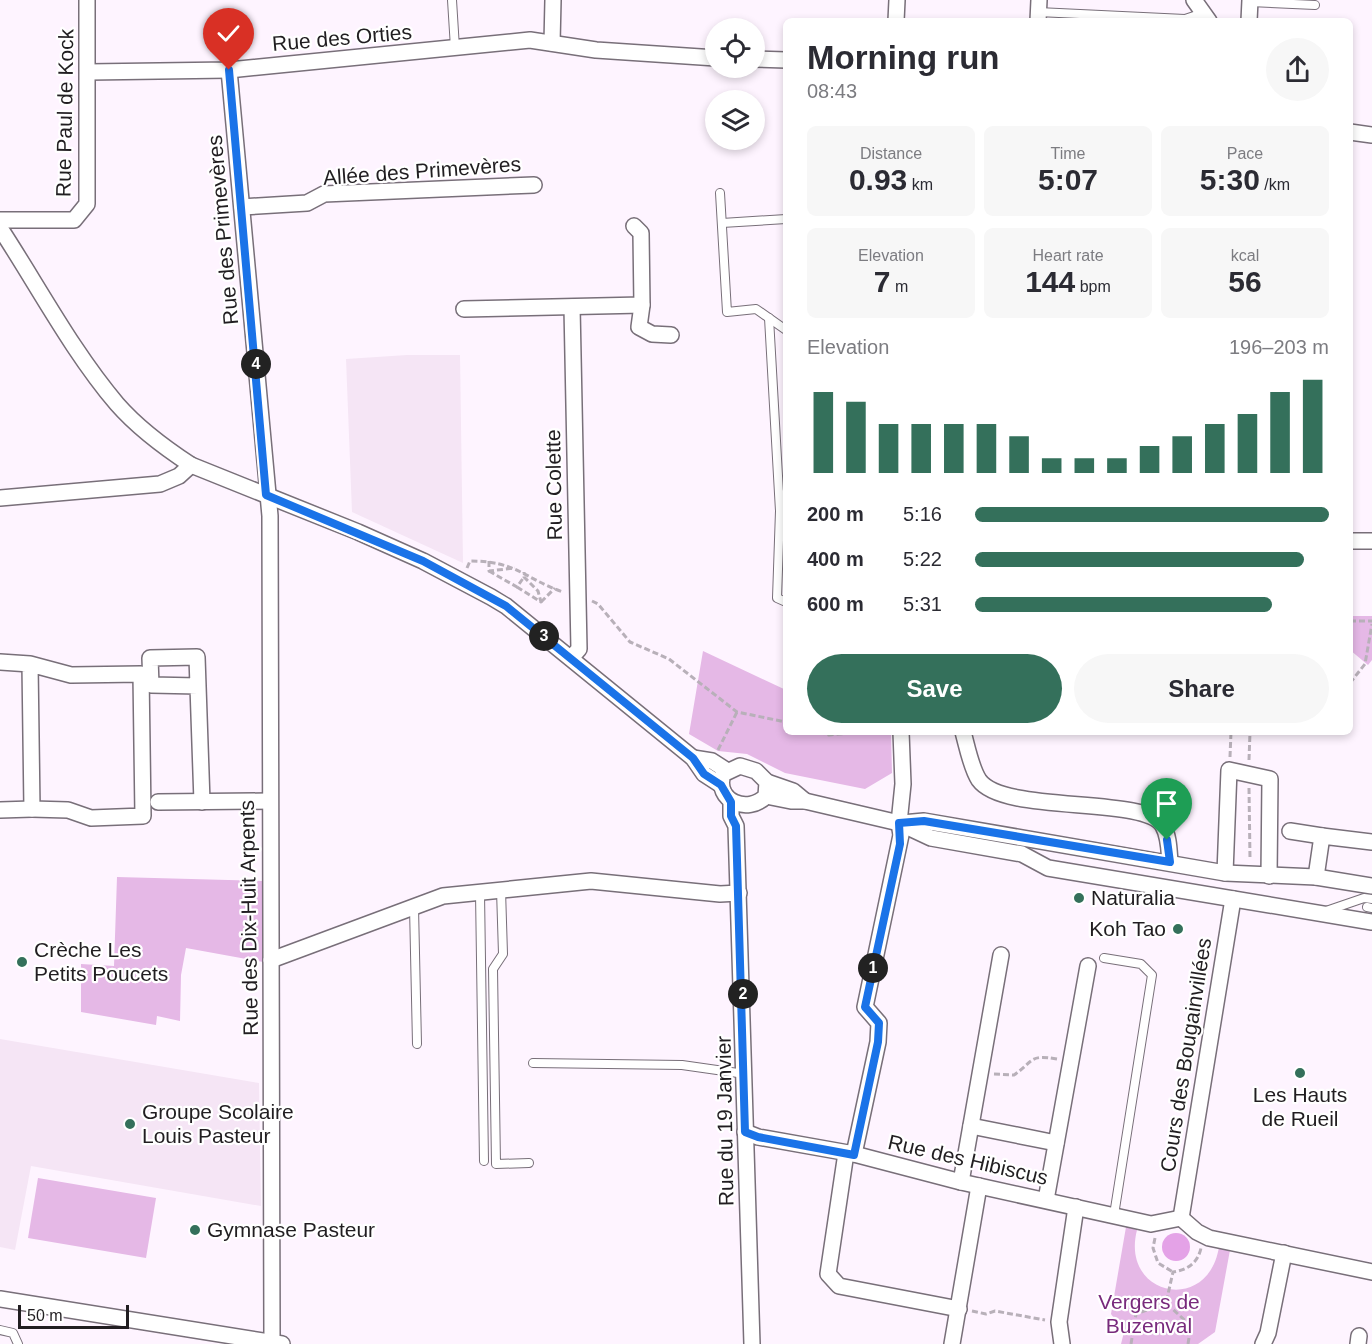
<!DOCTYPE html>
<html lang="en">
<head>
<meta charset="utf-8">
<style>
	:root { --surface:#fff; --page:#f7f7f7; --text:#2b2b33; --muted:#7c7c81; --accent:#34705b }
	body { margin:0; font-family:Helvetica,sans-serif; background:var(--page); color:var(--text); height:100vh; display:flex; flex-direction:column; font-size:22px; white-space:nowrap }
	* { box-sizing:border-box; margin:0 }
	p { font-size:20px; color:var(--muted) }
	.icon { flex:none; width:33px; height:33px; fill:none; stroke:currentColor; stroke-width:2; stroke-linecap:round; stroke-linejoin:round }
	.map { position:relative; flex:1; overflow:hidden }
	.details { position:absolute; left:783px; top:18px; width:570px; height:717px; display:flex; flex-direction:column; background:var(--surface); border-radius:9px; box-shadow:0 3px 9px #0003 }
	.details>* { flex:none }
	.controls { position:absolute; left:705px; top:18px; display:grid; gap:12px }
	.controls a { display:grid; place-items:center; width:60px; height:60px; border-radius:50%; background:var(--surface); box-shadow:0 3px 9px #0003; font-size:30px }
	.scale { position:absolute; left:18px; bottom:15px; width:111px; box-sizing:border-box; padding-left:6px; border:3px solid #211e21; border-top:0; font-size:16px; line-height:21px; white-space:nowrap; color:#211e21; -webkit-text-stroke:4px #fff; paint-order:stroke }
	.pin { position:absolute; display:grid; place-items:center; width:51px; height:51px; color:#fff; margin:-62px -26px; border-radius:50% 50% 50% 0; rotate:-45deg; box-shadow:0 0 6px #0007 }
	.pin .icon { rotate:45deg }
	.km { position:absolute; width:30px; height:30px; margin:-15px; border-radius:50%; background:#222; color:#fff; font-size:16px; line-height:30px; text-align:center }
	.round { display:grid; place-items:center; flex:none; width:63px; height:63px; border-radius:32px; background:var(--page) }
	.overview { display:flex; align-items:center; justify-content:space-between; height:102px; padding:0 24px }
	h1 { font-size:33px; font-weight:700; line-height:45px }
	.metrics { display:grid; grid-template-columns:repeat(3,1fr); gap:9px; height:102px; padding:6px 24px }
	.metrics div { display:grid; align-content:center; border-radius:9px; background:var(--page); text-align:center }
	.metrics b { font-size:30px; font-weight:700 }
	.metrics small { font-size:16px; font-weight:400 }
	.metrics p { font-size:16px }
	.chart { height:168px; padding:12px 24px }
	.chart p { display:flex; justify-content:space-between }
	.chart svg { width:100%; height:108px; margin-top:6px; stroke:var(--accent); stroke-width:6 }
	.action { display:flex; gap:12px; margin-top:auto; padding:12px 24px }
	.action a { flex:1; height:69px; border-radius:36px; background:var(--accent); color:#fff; font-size:24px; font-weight:700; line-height:69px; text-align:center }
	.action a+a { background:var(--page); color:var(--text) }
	ul { padding:0 24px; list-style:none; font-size:20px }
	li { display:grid; grid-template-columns:96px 72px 1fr; align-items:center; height:45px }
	li i { height:15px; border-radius:8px; background:var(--accent) }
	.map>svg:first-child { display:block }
	.built { fill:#f5e5f5 }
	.green { fill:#e5b8e6 }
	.water { fill:#e4a2e7 }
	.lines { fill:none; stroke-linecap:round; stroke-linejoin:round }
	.lane-casing { stroke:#786f79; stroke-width:10 }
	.street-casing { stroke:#786f79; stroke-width:18 }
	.path { stroke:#b8b0b9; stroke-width:3; stroke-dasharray:6 3; stroke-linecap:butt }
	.lane { stroke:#fff; stroke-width:8 }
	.street { stroke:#fff; stroke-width:15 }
	.route-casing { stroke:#fff; stroke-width:12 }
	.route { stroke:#1a73e8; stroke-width:8 }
	.poi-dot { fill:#34705b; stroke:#fff; stroke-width:2 }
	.labels { text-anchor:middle; stroke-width:4.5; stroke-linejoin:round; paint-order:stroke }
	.street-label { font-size:21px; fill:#211e21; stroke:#fff }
	.poi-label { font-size:21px; fill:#211e21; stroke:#fff; text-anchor:start }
	.park-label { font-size:21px; fill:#782a7c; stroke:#fff }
</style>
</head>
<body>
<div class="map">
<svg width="1372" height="1344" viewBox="0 0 1372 1344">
	<rect width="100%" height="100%" fill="#fef4ff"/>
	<g class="built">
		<path d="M407 355H460L463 563 352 512 346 359Z"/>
		<path d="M0 1039 259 1083 261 1206 31 1166 15 1250 0 1247Z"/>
	</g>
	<g class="green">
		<path d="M1350 616H1372V660L1368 665 1350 650Z"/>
		<path d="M703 651 786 690V732H891L892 773 865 789 785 773 747 754 718 751 689 734Z"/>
		<path d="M117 877 262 881 263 962 186 948 181 975 180 1021 157 1016 156 1025 81 1012V964L114 966Z"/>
		<path d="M38 1178 156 1198 146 1258 28 1238Z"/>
		<path d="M1126 1227 1137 1230C1120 1296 1208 1315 1219 1247L1230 1250 1215 1332 1198 1344H1121L1124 1332 1111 1314Z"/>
	</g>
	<circle class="water" cx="1176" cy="1247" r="14"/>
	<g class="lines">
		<defs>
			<g id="lane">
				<path d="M452 0 455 48"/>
				<path d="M1250 2 1315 5"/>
				<path d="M1038 12 1185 19 1203 13"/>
				<path d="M720 193 727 312 756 309 786 330"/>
				<path d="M722 223 786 219"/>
				<path d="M769 318 780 511 777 598 786 602"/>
				<path d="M781 507 786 492"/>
				<path d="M501 890 503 954 493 969 496 1164 529 1163"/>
				<path d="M480 893 484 1161"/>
				<path d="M414 907 417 1044"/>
				<path d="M1367 907 1372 908"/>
				<path d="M1326 911 1364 898 1372 899"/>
				<path d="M1104 958 1141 964 1152 975 1114 1215"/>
				<path d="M533 1063 682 1065 745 1074"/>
				<path d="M0 1330 13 1333 18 1344"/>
			</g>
			<g id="street">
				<path d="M1194 0 1209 21"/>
				<path d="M896 21 897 0"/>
				<path d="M1038 21 1039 0"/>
				<path d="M1249 21 1250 0"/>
				<path d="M552 43 553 0"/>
				<path d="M754 59 786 60"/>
				<path d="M229 70 270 516 272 1342"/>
				<path d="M89 72 229 70 530 40 596 50 716 58"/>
				<path d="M1350 132 1372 135"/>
				<path d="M242 207 307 203 324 194 534 185"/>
				<path d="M0 220H74L87 204V0"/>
				<path d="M0 228C38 286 72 351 117 404 138 428 165 448 191 465L358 532 423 561 491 597 506 606 693 758 704 774 721 785"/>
				<path d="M642 305 639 327 652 334 671 335"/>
				<path d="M464 309 642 305 641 233 634 226"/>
				<path d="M0 498 160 484 179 476 191 465"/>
				<path d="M1350 541H1372"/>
				<path d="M571 658 579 649 572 307"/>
				<path d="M0 662 30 664 71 675 141 674 143 816 91 818 68 810 32 809 30 664"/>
				<path d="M198 686 151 685 150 658 197 657 202 802"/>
				<path d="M963 732C967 746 971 768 979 780 1004 815 1146 795 1163 826 1169 836 1169 851 1170 862"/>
				<path d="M693 758 712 761 726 770"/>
				<path d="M740 766 756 771 767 782 766 796C748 815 714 801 723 774Z"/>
				<path d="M767 782 793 791 805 801"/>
				<path d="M766 796 791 801H805L899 823 931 838 1022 854 1048 868 1372 922"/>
				<path d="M158 802 269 801"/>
				<path d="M731 802V816L736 826 752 1344"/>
				<path d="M0 810 32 809"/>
				<path d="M902 823 924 821 1225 873 1316 877 1372 886"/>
				<path d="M1290 831 1322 836"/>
				<path d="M1225 873 1229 770 1270 779 1269 876"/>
				<path d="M1316 877 1322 836 1372 842"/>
				<path d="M271 960 443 896 591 881 720 894 739 893"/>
				<path d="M971 1126 1056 1143"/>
				<path d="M745 1132 758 1137 854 1154 961 1182 1151 1224 1181 1218"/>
				<path d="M846 1153 828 1274 839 1286 959 1309"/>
				<path d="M854 1154 878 1042 879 1023 865 1007 901 835 899 823 903 784 901 732"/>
				<path d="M961 1182 1001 955"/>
				<path d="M1046 1200 1088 966"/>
				<path d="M1181 1218 1233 899"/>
				<path d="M1181 1218 1197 1232 1209 1238 1372 1272"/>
				<path d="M0 1299 282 1344"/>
				<path d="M952 1344 979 1186"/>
				<path d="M1062 1344 1059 1322 1076 1207"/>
				<path d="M1263 1344 1268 1333 1284 1253"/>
				<path d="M1358 1344 1359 1336"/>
			</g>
		</defs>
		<use href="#lane" class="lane-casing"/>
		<use href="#street" class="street-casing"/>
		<g class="path">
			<path d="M489 561V571L515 568"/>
			<path d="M467 568 470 561C517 561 523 578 563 592"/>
			<path d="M489 571 517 587 524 577"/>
			<path d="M517 587 541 602 538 591 524 577V572"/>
			<path d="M592 601 598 604 630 642 669 659 737 712 786 722"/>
			<path d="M541 602 555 588"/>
			<path d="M1350 621H1372"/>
			<path d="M1350 683 1365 664 1372 624"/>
			<path d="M819 732 829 735 863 732"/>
			<path d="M718 750 737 712"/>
			<path d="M1230 757 1231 732"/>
			<path d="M1249 760 1250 732"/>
			<path d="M1249 788 1250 859"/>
			<path d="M994 1074 1014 1075C1034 1061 1029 1054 1057 1059"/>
			<path d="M1155 1238 1153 1248 1158 1263 1173 1272"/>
			<path d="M972 1311 986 1314 995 1311 1045 1320"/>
			<path d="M1131 1344 1136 1314 1166 1303"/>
			<path d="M1188 1344 1191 1326 1166 1303 1173 1272C1187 1270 1198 1263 1201 1248"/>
		</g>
		<use href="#lane" class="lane"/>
		<use href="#street" class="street"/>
	</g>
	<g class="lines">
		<defs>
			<path id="route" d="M229 70 266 495 423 561 506 606 693 758 704 774 721 785 731 802V816L736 826 745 1132 758 1137 854 1155 878 1042 879 1023 865 1007 900 844 899 823 924 821 1170 862 1167 840"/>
		</defs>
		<use href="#route" class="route-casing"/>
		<use href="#route" class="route"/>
	</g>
	<g class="poi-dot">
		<circle cx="1079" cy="898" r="6"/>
		<circle cx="1178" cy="929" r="6"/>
		<circle cx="22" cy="962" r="6"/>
		<circle cx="1300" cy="1073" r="6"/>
		<circle cx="130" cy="1124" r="6"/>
		<circle cx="195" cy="1230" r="6"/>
	</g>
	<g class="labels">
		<g class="street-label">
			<text transform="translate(342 38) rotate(-5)" y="7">Rue des Orties</text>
			<text transform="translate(65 113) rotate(-89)" y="7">Rue Paul de Kock</text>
			<text transform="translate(422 171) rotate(-4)" y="7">Allée des Primevères</text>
			<text transform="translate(223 230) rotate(-95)" y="7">Rue des Primevères</text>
			<text transform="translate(554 485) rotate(-91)" y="7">Rue Colette</text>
			<text transform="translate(249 918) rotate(-91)" y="7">Rue des Dix-Huit Arpents</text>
			<text transform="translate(1186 1055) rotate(-81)" y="7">Cours des Bougainvillées</text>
			<text transform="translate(725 1121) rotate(-91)" y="7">Rue du 19 Janvier</text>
			<text transform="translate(968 1160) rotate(13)" y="7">Rue des Hibiscus</text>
		</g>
		<g class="poi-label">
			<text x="1091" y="905">Naturalia</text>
			<text x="1166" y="936" text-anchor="end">Koh Tao</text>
			<text x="34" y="957">Crèche Les<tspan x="34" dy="24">Petits Poucets</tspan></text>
			<text x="1300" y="1102" text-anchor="middle">Les Hauts<tspan x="1300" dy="24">de Rueil</tspan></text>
			<text x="142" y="1119">Groupe Scolaire<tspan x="142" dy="24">Louis Pasteur</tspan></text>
			<text x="207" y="1237">Gymnase Pasteur</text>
		</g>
		<g class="park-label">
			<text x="1149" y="1309">Vergers de<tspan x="1149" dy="24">Buzenval</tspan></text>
		</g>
	</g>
</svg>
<div class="controls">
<a><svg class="icon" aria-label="locate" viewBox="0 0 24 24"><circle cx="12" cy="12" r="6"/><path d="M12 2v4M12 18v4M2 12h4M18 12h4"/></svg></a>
<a><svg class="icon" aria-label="layers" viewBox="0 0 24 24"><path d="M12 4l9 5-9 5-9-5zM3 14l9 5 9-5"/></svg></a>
</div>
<div class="scale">50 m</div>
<div class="pin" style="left:1167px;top:840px;background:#1e9e55"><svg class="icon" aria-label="arrive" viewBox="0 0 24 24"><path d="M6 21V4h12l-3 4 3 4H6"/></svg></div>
<div class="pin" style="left:229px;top:70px;background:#d93025"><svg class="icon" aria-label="check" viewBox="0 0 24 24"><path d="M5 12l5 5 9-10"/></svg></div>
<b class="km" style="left:873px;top:968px">1</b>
<b class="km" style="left:743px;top:994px">2</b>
<b class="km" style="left:544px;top:636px">3</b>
<b class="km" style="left:256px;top:364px">4</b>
<section class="details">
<div class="overview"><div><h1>Morning run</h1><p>08:43</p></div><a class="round"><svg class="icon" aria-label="share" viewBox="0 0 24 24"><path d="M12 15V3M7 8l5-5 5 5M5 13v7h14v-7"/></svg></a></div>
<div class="metrics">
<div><p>Distance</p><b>0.93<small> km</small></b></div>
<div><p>Time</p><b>5:07</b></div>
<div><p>Pace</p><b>5:30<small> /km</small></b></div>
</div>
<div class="metrics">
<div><p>Elevation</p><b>7<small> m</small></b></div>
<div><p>Heart rate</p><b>144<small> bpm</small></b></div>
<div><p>kcal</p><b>56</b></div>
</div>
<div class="chart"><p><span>Elevation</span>196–203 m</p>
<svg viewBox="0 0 160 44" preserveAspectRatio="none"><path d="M5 44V11M15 44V15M25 44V24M35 44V24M45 44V24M55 44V24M65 44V29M75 44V38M85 44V38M95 44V38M105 44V33M115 44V29M125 44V24M135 44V20M145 44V11M155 44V6"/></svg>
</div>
<ul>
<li><b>200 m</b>5:16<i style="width:100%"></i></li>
<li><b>400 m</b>5:22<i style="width:93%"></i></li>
<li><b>600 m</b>5:31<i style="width:84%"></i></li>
</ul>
<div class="action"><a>Save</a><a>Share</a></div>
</section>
</div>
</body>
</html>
